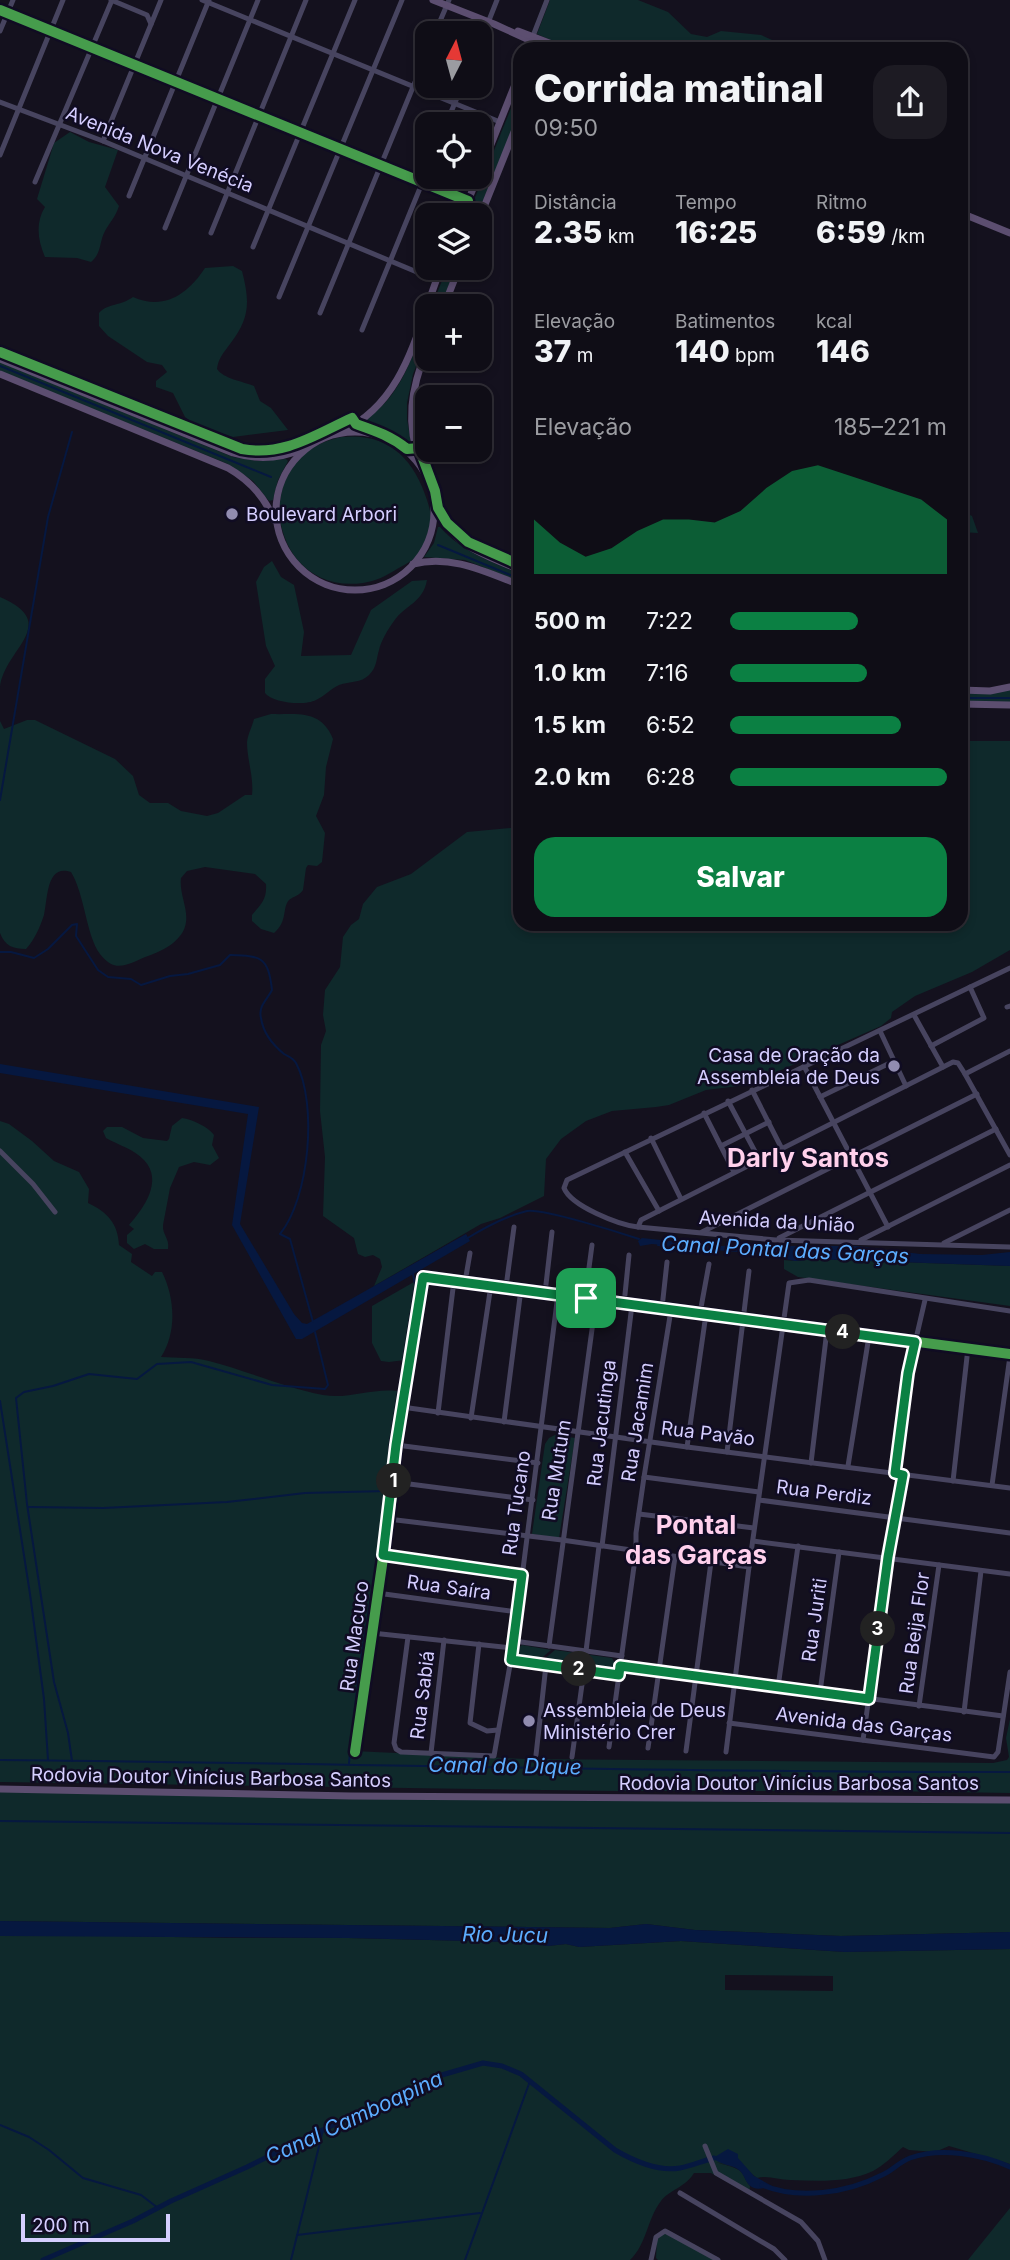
<!DOCTYPE html>
<html lang="pt">
<head>
<meta charset="utf-8">
<style>
	:root { --surface:#0f0d16; --page:#1d1b23; --text:#f1f3f6; --muted:#9b9ca1; --line:#2f2d35; --accent:#0b8043 }
	body { margin:0; font-family:Inter,sans-serif; background:var(--page); color:var(--text); height:100vh; display:flex; flex-direction:column; font-size:26px; white-space:nowrap }
	* { box-sizing:border-box; margin:0 }
	p { font-size:23px; color:var(--muted) }
	.icon { flex:none; width:38px; height:38px; fill:none; stroke:currentColor; stroke-width:2; stroke-linecap:round; stroke-linejoin:round }
	.map { position:relative; flex:1; overflow:hidden }
	.sheet { position:absolute; left:513px; top:42px; width:455px; height:889px; display:flex; flex-direction:column; background:var(--surface); border-radius:21px; box-shadow:0 4px 10px #0003,0 0 0 2px var(--line) }
	.sheet>* { flex:none }
	.needle { width:46px; rotate:6deg }
	.controls { position:absolute; left:415px; top:21px; display:grid; gap:14px }
	.controls a { display:grid; place-items:center; width:77px; height:77px; border-radius:14px; background:var(--surface); box-shadow:0 4px 10px #0003,0 0 0 2px var(--line); font-size:35px }
	.scale { position:absolute; left:21px; bottom:18px; width:149px; box-sizing:border-box; padding-left:7px; border:4px solid #d5ceff; border-top:0; font-size:19px; line-height:24px; white-space:nowrap; color:#d5ceff; -webkit-text-stroke:5px #100c23; paint-order:stroke }
	.pin { position:absolute; display:grid; place-items:center; width:60px; height:60px; color:#fff; margin:-30px; border-radius:14px; box-shadow:0 4px 10px #0006 }
	.km { position:absolute; width:35px; height:35px; margin:-18px; border-radius:50%; background:#222; color:#fff; font-size:19px; line-height:35px; text-align:center }
	.round { display:grid; place-items:center; flex:none; width:74px; height:74px; border-radius:21px; background:var(--page) }
	.head { display:flex; align-items:center; justify-content:space-between; height:119px; padding:0 21px }
	h1 { font-size:38px; font-weight:800; line-height:52px }
	.stats { display:grid; grid-template-columns:repeat(3,1fr); gap:10px; height:119px; padding:7px 21px }
	.stats div { display:grid; align-content:center }
	.stats b { font-size:30px; font-weight:800 }
	.stats small { font-size:19px; font-weight:400 }
	.stats p { font-size:19px }
	.chart { height:196px; padding:14px 21px }
	.chart p { display:flex; justify-content:space-between }
	.chart svg { width:100%; height:126px; margin-top:7px; fill:var(--accent); opacity:.7 }
	.action { display:flex; gap:14px; margin-top:auto; padding:14px 21px }
	.action a { flex:1; height:80px; border-radius:21px; background:var(--accent); color:#fff; font-size:28px; font-weight:800; line-height:80px; text-align:center }
	ul { padding:0 21px; list-style:none; font-size:23px }
	li { display:grid; grid-template-columns:112px 84px 1fr; align-items:center; height:52px }
	li i { height:18px; border-radius:9px; background:var(--accent) }
	.map>svg:first-child { display:block }
	.green { fill:#0f292b; fill-rule:evenodd }
	.water { fill:#061840 }
	.lines { fill:none; stroke-linecap:round; stroke-linejoin:round }
	.stream { stroke:#061840; stroke-width:2 }
	.canal { stroke:#061840; stroke-width:5 }
	.minor { stroke:#47445f; stroke-width:5 }
	.major { stroke:#5c4e70; stroke-width:7 }
	.cycleway-casing { stroke:#100c23; stroke-width:15 }
	.cycleway { stroke:#469c4c; stroke-width:10 }
	.route-casing { stroke:#fff; stroke-width:14 }
	.route { stroke:#0b8043; stroke-width:9 }
	.poi-dot { fill:#918cb0; stroke:#100c23; stroke-width:2.5 }
	.labels { text-anchor:middle; stroke-width:5; stroke-linejoin:round; paint-order:stroke }
	.street-label { font-size:19px; fill:#d5ceff; stroke:#100c23 }
	.poi-label { font-size:19px; fill:#d5ceff; stroke:#100c23; text-anchor:start }
	.water-label { font-size:21px; font-style:italic; fill:#5cadff; stroke:#100c23 }
	.district-label { font-size:26px; font-weight:bold; fill:#ffd0ec; stroke:#100c23 }
</style>
</head>
<body>
<div class="map">
<svg width="1010" height="2260" viewBox="0 0 1010 2260">
	<rect width="100%" height="100%" fill="#14111e"/>
	<g class="green">
		<path d="M550 0H638L668 12 691 34 707 37 721 31 761 35 781 44 779 49H571L537 34Z"/>
		<path d="M520 86V111L477 215H468Z"/>
		<path d="M70 132 89 142 118 150 105 187 119 206C116 216 110 222 105 231 99 242 102 253 91 262L77 258 45 257C38 241 35 223 45 207L37 199 54 143Z"/>
		<path d="M233 266 242 271C250 302 250 318 230 344 224 352 218 359 217 369 224 379 242 381 254 386L260 401 271 408 288 430 233 437 216 432 193 423 185 417 173 393 156 387V381L167 372 162 365 147 362 108 336 99 326V313C108 303 121 306 133 297 164 311 188 294 205 268Z"/>
		<path d="M447 268H456L440 306H432Z"/>
		<path d="M427 319V339L413 374 407 403V419L412 448 393 434 360 423C401 399 410 361 427 319Z"/>
		<path d="M0 362 233 457 258 461 286 459 288 461 278 480 273 500 269 501 253 481 228 464 0 371Z"/>
		<path d="M341 437C387 432 414 458 427 500 432 516 435 531 426 546 419 557 408 563 397 569 386 576 376 581 363 583 269 596 245 457 341 437Z"/>
		<path d="M961 511 972 516 978 533 961 532Z"/>
		<path d="M438 527H440C462 552 490 561 520 574V582L465 560 424 557 434 543Z"/>
		<path d="M272 561 281 577 294 585 304 632 301 656 351 655 371 610 412 581 427 580C423 603 405 605 394 621 388 629 381 641 379 650 376 660 377 667 369 675 361 683 350 681 339 685 330 689 325 696 316 700 305 706 272 703 265 693V679L275 666 266 646 256 582 264 567Z"/>
		<path d="M0 597C62 624 5 648 0 687Z"/>
		<path d="M1010 690V702L961 701V693Z"/>
		<path d="M271 714C297 715 321 709 333 739L326 767 324 795 316 816 325 833 322 862 317 866 308 865 306 868 303 890C299 896 294 896 289 900 282 908 288 921 274 933L261 929 252 921V915C261 904 267 900 266 884L255 874 205 867 187 871 181 878C179 893 188 908 186 922 184 940 163 951 148 956 129 963 116 975 100 954 86 935 85 895 71 872 46 864 48 898 44 915 40 927 35 939 26 949 13 949 5 946 0 933V721L4 729 27 720H35L115 759 133 776 139 795 150 803H168L181 811 207 816 218 813 245 795H252C254 777 247 760 247 742 248 734 252 727 254 719Z"/>
		<path d="M961 741H1010V950L972 972 915 996 892 1012 891 1018 881 1026 747 1085 706 1090 669 1105 656 1107 612 1111 586 1121 561 1139 546 1159 544 1196 500 1218 481 1224 374 1286 382 1267 380 1259 373 1255 365 1257 358 1254 354 1238 323 1216 325 1157 320 1111 321 1045 326 1031 323 1015 325 990 340 967 343 937 351 925 359 919 363 904 377 887 411 874 467 832 520 827V924H961Z"/>
		<path d="M182 1118C192 1119 208 1127 214 1135L212 1145 219 1158 210 1165 194 1162 179 1167 170 1188 163 1225C162 1234 170 1239 168 1249H154L145 1244 134 1249 127 1243V1235L134 1229 129 1225C143 1209 164 1181 144 1160 134 1149 118 1145 106 1138L103 1131 107 1127H122L143 1138 167 1141 169 1139 172 1126Z"/>
		<path d="M0 1121 9 1124 32 1141 54 1161 79 1172 89 1189 88 1203C107 1212 118 1223 119 1245L132 1254 131 1262 152 1276 155 1272H162C175 1298 177 1332 161 1357 176 1358 194 1357 209 1361 247 1371 284 1387 323 1395 350 1400 375 1386 403 1392L397 1454 353 1751 527 1759 993 1763 1007 1760 1009 1757 1006 1738 1010 1719V1793L888 1791H616L0 1782Z"/>
		<path d="M815 1259 1010 1266V1306L798 1277 784 1269V1260L795 1261Z"/>
		<path d="M414 1282H420L405 1360 389 1362 381 1361 372 1343V1306Z"/>
		<path d="M555 1435 575 1438 559 1538 532 1534 545 1444 549 1438Z"/>
		<path d="M522 1645 551 1650 538 1661 520 1658 515 1651Z"/>
		<path d="M555 1650 612 1658 616 1665 611 1670 542 1661Z"/>
		<path d="M0 1790 1010 1802V1932L841 1936 695 1930 646 1924 610 1928 0 1921Z"/>
		<path d="M63 1935 230 1938H349L515 1942 548 1946 566 1944 579 1947 681 1941 845 1952 1010 1949V2164L949 2146 935 2152 909 2150 903 2147C894 2155 883 2166 873 2171 847 2183 818 2181 790 2180 779 2180 767 2175 757 2178L747 2170 716 2162C723 2165 734 2166 740 2171 745 2175 745 2181 750 2186L749 2194 711 2173H694C686 2187 669 2190 661 2201 647 2219 647 2244 630 2260H0V1936ZM725 1975 833 1976V1991L725 1990Z"/>
		<path d="M1010 2208V2260H968Z"/>
		<path d="M664 2232 715 2260H658L656 2258 657 2239Z"/>
	</g>
	<g class="water">
		<path d="M0 1064 259 1107 240 1224 294 1314 302 1323 307 1324 466 1234 470 1241 302 1339H296L232 1225 248 1114 0 1073Z"/>
		<path d="M642 1238 718 1246H856L920 1254 982 1255 1010 1252V1266L815 1259 795 1261 768 1255 652 1244 640 1246 638 1241Z"/>
		<path d="M0 1921 610 1928 646 1924 695 1930 841 1936 1010 1932V1949L845 1952 681 1941 579 1947 566 1944 548 1946 515 1942 349 1938 0 1936Z"/>
		<path d="M728 2149 738 2154V2158L754 2176 772 2186C766 2187 760 2190 754 2188 745 2185 746 2176 739 2170 731 2164 720 2165 713 2158Z"/>
	</g>
	<g class="lines">
		<g class="stream">
			<path d="M0 366 271 477"/>
			<path d="M438 545 520 579"/>
			<path d="M961 698H1010"/>
			<path d="M0 800 48 517 72 432"/>
			<path d="M0 952H11L34 958 48 949 72 925 77 924 76 936 98 970 108 977 131 979 141 985 170 976 188 974 220 965 230 955C261 956 268 956 272 990 267 1000 258 1006 261 1018 263 1032 273 1045 284 1054 289 1057 293 1058 296 1063 318 1104 309 1199 280 1234L290 1239 313 1322"/>
			<path d="M466 1239C484 1228 506 1216 527 1211 542 1208 621 1233 639 1239"/>
			<path d="M658 1245 687 1248"/>
			<path d="M402 1393 416 1289 413 1274"/>
			<path d="M0 1401 30 1594 44 1699 48 1760"/>
			<path d="M29 1507 103 1508 227 1502 305 1493 387 1491"/>
			<path d="M0 1760C337 1763 673 1773 1010 1772"/>
			<path d="M72 1761 68 1733 54 1682 27 1504 16 1398 24 1392 53 1386 89 1374 137 1379 157 1364 191 1362 272 1385 325 1389 328 1385 315 1332"/>
			<path d="M349 1763 359 1671 393 1461"/>
			<path d="M0 1821 1010 1833"/>
			<path d="M0 2125 29 2137 49 2150 83 2178 141 2195 158 2208"/>
			<path d="M297 2235 480 2213"/>
			<path d="M291 2260 323 2130"/>
			<path d="M465 2260 530 2081"/>
		</g>
		<g class="canal">
			<path d="M762 2185C799 2200 847 2193 882 2175 892 2171 899 2162 910 2158 941 2147 981 2154 1010 2167"/>
			<path d="M43 2260 133 2221 171 2201 247 2167 331 2126 401 2097 435 2077 483 2063 502 2066 521 2074 615 2150C634 2161 658 2172 680 2168 692 2166 702 2161 714 2158"/>
		</g>
		<g class="minor">
			<path d="M111 0 147 15 151 24"/>
			<path d="M202 0 500 122"/>
			<path d="M0 10 468 201"/>
			<path d="M0 31 13 0"/>
			<path d="M435 33 449 0"/>
			<path d="M533 36 547 0"/>
			<path d="M480 43 497 0"/>
			<path d="M0 102 103 141 436 280"/>
			<path d="M446 124 462 86"/>
			<path d="M103 141 161 0"/>
			<path d="M0 155 63 0"/>
			<path d="M35 182 112 0"/>
			<path d="M129 196 209 0"/>
			<path d="M165 228 258 0"/>
			<path d="M211 233 306 0"/>
			<path d="M253 247 355 0"/>
			<path d="M279 297 402 0"/>
			<path d="M320 313 427 53"/>
			<path d="M362 330 427 171"/>
			<path d="M1010 968 567 1180 564 1188C571 1206 619 1225 638 1227L776 1240 1010 1247"/>
			<path d="M1007 1007 1010 1006"/>
			<path d="M914 1015 943 1067"/>
			<path d="M880 1031 906 1086"/>
			<path d="M931 1046 984 1018 970 987"/>
			<path d="M804 1066 888 1227"/>
			<path d="M965 1074 1010 1051"/>
			<path d="M752 1090 782 1149"/>
			<path d="M820 1097 894 1061"/>
			<path d="M728 1101 759 1159"/>
			<path d="M704 1113 734 1172"/>
			<path d="M651 1138 681 1199"/>
			<path d="M721 1146 769 1122"/>
			<path d="M0 1151 33 1184 55 1212"/>
			<path d="M625 1152 659 1211"/>
			<path d="M638 1227 641 1220 953 1062 958 1063 965 1074 1010 1155"/>
			<path d="M702 1232 977 1094"/>
			<path d="M779 1238 996 1129"/>
			<path d="M861 1240 1010 1165"/>
			<path d="M944 1243 1010 1210"/>
			<path d="M465 1282 470 1253"/>
			<path d="M506 1287 514 1227"/>
			<path d="M545 1293 552 1232"/>
			<path d="M585 1298 592 1245"/>
			<path d="M624 1304 629 1255"/>
			<path d="M662 1308 667 1262"/>
			<path d="M700 1313 709 1264"/>
			<path d="M402 1407 687 1447 1010 1488"/>
			<path d="M438 1413 454 1280"/>
			<path d="M471 1418 491 1285"/>
			<path d="M504 1422 521 1289"/>
			<path d="M396 1445 538 1463"/>
			<path d="M687 1447 706 1314"/>
			<path d="M727 1452 749 1271"/>
			<path d="M811 1463 827 1330"/>
			<path d="M848 1466 869 1336"/>
			<path d="M895 1473 908 1373 925 1300"/>
			<path d="M644 1477 759 1492"/>
			<path d="M953 1481 968 1348"/>
			<path d="M394 1482 533 1500"/>
			<path d="M992 1485 1010 1356"/>
			<path d="M759 1500 1010 1533"/>
			<path d="M639 1514 754 1528"/>
			<path d="M388 1519 562 1540 749 1567"/>
			<path d="M753 1541 1010 1574"/>
			<path d="M602 1546 632 1305"/>
			<path d="M383 1555 522 1575"/>
			<path d="M377 1593 517 1612"/>
			<path d="M372 1633 513 1648"/>
			<path d="M408 1637 394 1743 396 1749 401 1752 494 1756 513 1648 558 1294"/>
			<path d="M514 1641 622 1656"/>
			<path d="M479 1644 470 1723 487 1731 498 1730"/>
			<path d="M549 1646 596 1300"/>
			<path d="M586 1651 599 1546"/>
			<path d="M511 1660 619 1675"/>
			<path d="M620 1666 1003 1716"/>
			<path d="M778 1687 798 1546"/>
			<path d="M820 1692 839 1552"/>
			<path d="M919 1706 939 1565"/>
			<path d="M964 1712 981 1571"/>
			<path d="M729 1723 994 1757 998 1752 1010 1672"/>
			<path d="M863 1740 888 1557 903 1475"/>
			<path d="M609 1747 636 1552V1533L644 1477 671 1310"/>
			<path d="M648 1748 675 1557"/>
			<path d="M686 1751 711 1562"/>
			<path d="M355 1752 394 1482 396 1445 423 1277 1010 1354"/>
			<path d="M726 1752 749 1567 789 1283 809 1280 1010 1311"/>
			<path d="M431 1753 444 1640"/>
			<path d="M536 1755 546 1665"/>
			<path d="M572 1757 584 1670"/>
			<path d="M705 2146 716 2173 801 2222 818 2241 825 2260"/>
			<path d="M680 2193 774 2249 785 2260"/>
			<path d="M651 2260 656 2237 665 2231 718 2260"/>
		</g>
		<g class="major">
			<path d="M433 0 494 24 549 49"/>
			<path d="M518 31 565 49"/>
			<path d="M480 172 520 72"/>
			<path d="M961 213 1010 233"/>
			<path d="M462 215 478 177"/>
			<path d="M480 217 520 117"/>
			<path d="M444 306 459 268"/>
			<path d="M0 359 233 453C257 460 280 459 302 449"/>
			<path d="M0 374 228 468C249 480 265 497 274 520"/>
			<path d="M341 432C407 401 416 330 441 268"/>
			<circle cx="355" cy="511" r="79"/>
			<path d="M421 464C405 424 411 388 427 349"/>
			<path d="M435 509C456 547 482 554 520 570"/>
			<path d="M413 564C451 554 486 572 520 585"/>
			<path d="M961 690 990 691 1010 687"/>
			<path d="M961 704 1010 705"/>
			<path d="M0 1789 351 1796 1010 1800"/>
		</g>
		<defs>
			<g id="cycleway">
				<path d="M0 10 468 201"/>
				<path d="M0 352 242 449C284 457 316 434 352 418L356 424C376 431 391 436 407 449L419 448 435 491 438 508 447 523 468 542 520 565"/>
				<path d="M355 1752 394 1482 396 1445 423 1277 1010 1354"/>
			</g>
		</defs>
		<use href="#cycleway" class="cycleway-casing"/>
		<use href="#cycleway" class="cycleway"/>
	</g>
	<g class="lines">
		<defs>
			<path id="route" d="M423 1277 915 1342 908 1373 895 1473 903 1475 888 1557 869 1699 620 1666 619 1675 511 1660 522 1575 383 1555 396 1445Z"/>
		</defs>
		<use href="#route" class="route-casing"/>
		<use href="#route" class="route"/>
	</g>
	<g class="poi-dot">
		<circle cx="232" cy="514" r="7"/>
		<circle cx="894" cy="1066" r="7"/>
		<circle cx="529" cy="1721" r="7"/>
	</g>
	<g class="labels">
		<g class="street-label">
			<text transform="translate(160 149) rotate(22)" y="7">Avenida Nova Venécia</text>
			<text transform="translate(777 1221) rotate(3)" y="7">Avenida da União</text>
			<text transform="translate(637 1422) rotate(-81)" y="7">Rua Jacamim</text>
			<text transform="translate(601 1423) rotate(-83)" y="7">Rua Jacutinga</text>
			<text transform="translate(708 1433) rotate(7)" y="7">Rua Pavão</text>
			<text transform="translate(556 1470) rotate(-81)" y="7">Rua Mutum</text>
			<text transform="translate(824 1492) rotate(7)" y="7">Rua Perdiz</text>
			<text transform="translate(516 1503) rotate(-82)" y="7">Rua Tucano</text>
			<text transform="translate(449 1587) rotate(8)" y="7">Rua Saíra</text>
			<text transform="translate(814 1620) rotate(-82)" y="7">Rua Juriti</text>
			<text transform="translate(914 1633) rotate(-82)" y="7">Rua Beija Flor</text>
			<text transform="translate(354 1636) rotate(-82)" y="7">Rua Macuco</text>
			<text transform="translate(422 1695) rotate(-83)" y="7">Rua Sabiá</text>
			<text transform="translate(864 1724) rotate(7)" y="7">Avenida das Garças</text>
			<text transform="translate(211 1777) rotate(1)" y="7">Rodovia Doutor Vinícius Barbosa Santos</text>
			<text x="799" y="1790">Rodovia Doutor Vinícius Barbosa Santos</text>
		</g>
		<g class="poi-label">
			<text x="246" y="521">Boulevard Arbori</text>
			<text x="880" y="1062" text-anchor="end">Casa de Oração da<tspan x="880" dy="22">Assembleia de Deus</tspan></text>
			<text x="543" y="1717">Assembleia de Deus<tspan x="543" dy="22">Ministério Crer</tspan></text>
		</g>
		<g class="water-label">
			<text transform="translate(785 1250) rotate(3)" y="7">Canal Pontal das Garças</text>
			<text transform="translate(505 1766) rotate(1)" y="7">Canal do Dique</text>
			<text transform="translate(505 1935) rotate(1)" y="7">Rio Jucu</text>
			<text transform="translate(354 2118) rotate(-25)" y="7">Canal Camboapina</text>
		</g>
		<g class="district-label">
			<text x="808" y="1167">Darly Santos</text>
			<text x="696" y="1534">Pontal<tspan x="696" dy="30">das Garças</tspan></text>
		</g>
	</g>
</svg>
<div class="controls">
<a><svg class="needle" viewBox="-14 -14 28 28"><path d="M0-13l5 13h-10z" fill="#e53935"/><path d="M0 13l5-13h-10z" fill="#9b9ca1"/></svg></a>
<a><svg class="icon" aria-label="locate" viewBox="0 0 24 24"><circle cx="12" cy="12" r="6"/><path d="M12 2v4M12 18v4M2 12h4M18 12h4"/></svg></a>
<a><svg class="icon" aria-label="layers" viewBox="0 0 24 24"><path d="M12 4l9 5-9 5-9-5zM3 14l9 5 9-5"/></svg></a>
<a>+</a>
<a>−</a>
</div>
<div class="scale">200 m</div>
<div class="pin" style="left:586px;top:1298px;background:#1e9e55"><svg class="icon" aria-label="arrive" viewBox="0 0 24 24"><path d="M6 21V4h12l-3 4 3 4H6"/></svg></div>
<b class="km" style="left:394px;top:1481px">1</b>
<b class="km" style="left:579px;top:1669px">2</b>
<b class="km" style="left:878px;top:1629px">3</b>
<b class="km" style="left:843px;top:1332px">4</b>
<section class="sheet">
<div class="head"><div><h1>Corrida matinal</h1><p>09:50</p></div><a class="round"><svg class="icon" aria-label="share" viewBox="0 0 24 24"><path d="M12 15V3M7 8l5-5 5 5M5 13v7h14v-7"/></svg></a></div>
<div class="stats">
<div><p>Distância</p><b>2.35<small> km</small></b></div>
<div><p>Tempo</p><b>16:25</b></div>
<div><p>Ritmo</p><b>6:59<small> /km</small></b></div>
</div>
<div class="stats">
<div><p>Elevação</p><b>37<small> m</small></b></div>
<div><p>Batimentos</p><b>140<small> bpm</small></b></div>
<div><p>kcal</p><b>146</b></div>
</div>
<div class="chart"><p><span>Elevação</span>185–221 m</p>
<svg viewBox="0 0 160 44" preserveAspectRatio="none"><path d="M0 44V25L10 33L20 38L30 35L40 29L50 25L60 25L70 26L80 22L90 14L100 8L110 6L120 9L130 12L140 15L150 18L160 25V44z"/></svg>
</div>
<ul>
<li><b>500 m</b>7:22<i style="width:59%"></i></li>
<li><b>1.0 km</b>7:16<i style="width:63%"></i></li>
<li><b>1.5 km</b>6:52<i style="width:79%"></i></li>
<li><b>2.0 km</b>6:28<i style="width:100%"></i></li>
</ul>
<div class="action"><a>Salvar</a></div>
</section>
</div>
</body>
</html>
